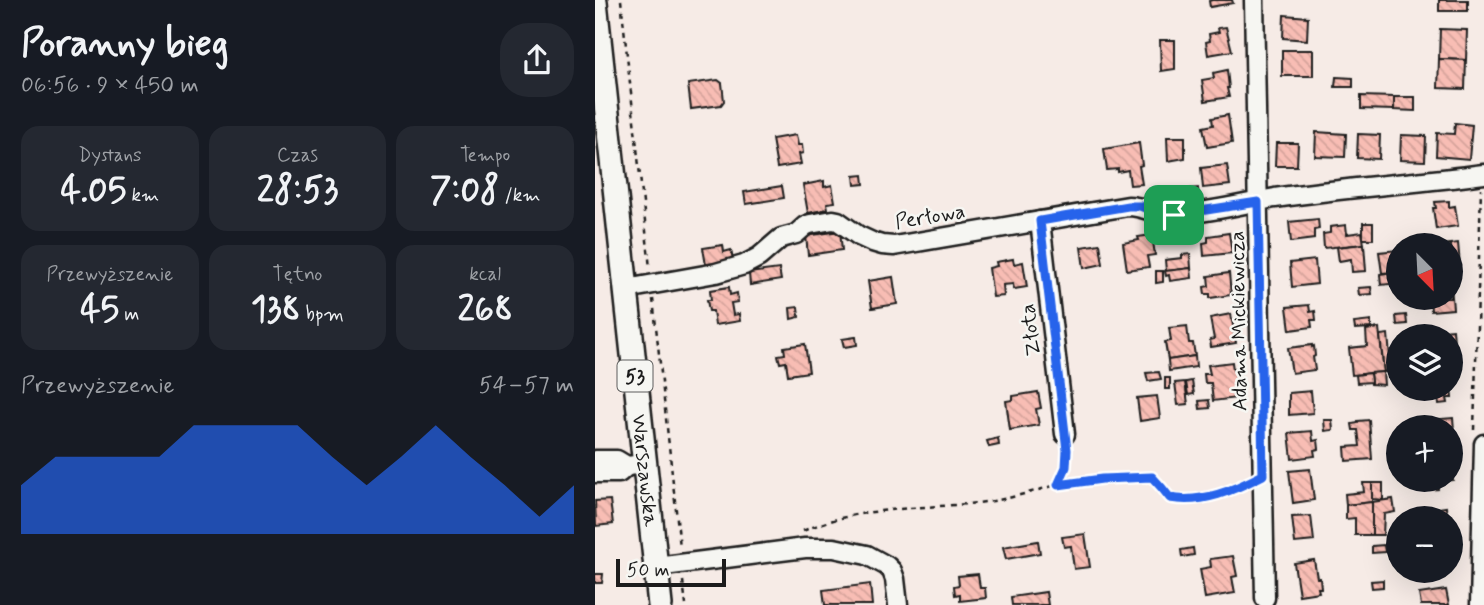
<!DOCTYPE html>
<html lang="pl">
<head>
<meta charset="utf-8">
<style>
	:root { --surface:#171b24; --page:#242831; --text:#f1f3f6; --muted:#9ea1a6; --accent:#2563eb }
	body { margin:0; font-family:Mynerve,sans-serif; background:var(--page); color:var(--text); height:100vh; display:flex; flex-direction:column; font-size:26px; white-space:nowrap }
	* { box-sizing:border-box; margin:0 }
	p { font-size:23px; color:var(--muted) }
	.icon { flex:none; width:38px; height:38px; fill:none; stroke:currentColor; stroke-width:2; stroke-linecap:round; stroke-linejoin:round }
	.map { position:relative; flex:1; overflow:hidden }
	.side { display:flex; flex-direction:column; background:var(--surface); width:595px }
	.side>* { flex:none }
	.needle { width:46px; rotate:156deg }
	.controls { position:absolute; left:791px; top:233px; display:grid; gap:14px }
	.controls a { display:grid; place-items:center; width:77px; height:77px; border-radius:50%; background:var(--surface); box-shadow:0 7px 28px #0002; font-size:35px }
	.scale { position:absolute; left:21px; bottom:18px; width:110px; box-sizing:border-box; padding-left:7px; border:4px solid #1c1c1c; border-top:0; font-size:19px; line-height:24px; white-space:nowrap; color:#1c1c1c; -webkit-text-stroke:5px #f6f6f2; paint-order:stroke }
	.pin { position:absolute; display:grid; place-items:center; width:60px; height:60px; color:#fff; margin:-30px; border-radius:14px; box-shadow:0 4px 10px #0006 }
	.round { display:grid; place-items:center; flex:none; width:74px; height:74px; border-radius:28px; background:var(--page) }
	.overview { display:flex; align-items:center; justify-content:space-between; height:119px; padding:0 21px }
	h1 { font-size:38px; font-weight:800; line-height:52px }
	.stats { display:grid; grid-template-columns:repeat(3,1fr); gap:10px; height:119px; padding:7px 21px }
	.stats div { display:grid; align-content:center; border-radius:18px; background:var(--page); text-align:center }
	.stats b { font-size:35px; font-weight:800 }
	.stats small { font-size:19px; font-weight:400 }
	.stats p { font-size:19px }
	.chart { height:196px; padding:14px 21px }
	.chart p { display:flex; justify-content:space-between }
	.chart svg { width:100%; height:126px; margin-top:7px; fill:var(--accent); opacity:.7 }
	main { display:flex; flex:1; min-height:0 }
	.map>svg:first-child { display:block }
	.building { fill:url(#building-back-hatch); stroke:#1c1c1c; stroke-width:2 }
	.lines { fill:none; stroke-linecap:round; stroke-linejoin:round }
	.minor-casing { stroke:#1c1c1c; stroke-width:23 }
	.major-casing { stroke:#1c1c1c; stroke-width:28 }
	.path { stroke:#1c1c1c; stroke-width:2.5; stroke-dasharray:5 5; stroke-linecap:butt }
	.minor { stroke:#f6f6f2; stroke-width:18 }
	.major { stroke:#f6f6f2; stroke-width:23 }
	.route-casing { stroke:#fff; stroke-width:14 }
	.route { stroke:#2563eb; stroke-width:9 }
	.labels { text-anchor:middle; stroke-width:5; stroke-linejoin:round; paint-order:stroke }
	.shield { fill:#f6f6f2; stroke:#5d5d5c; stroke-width:2 }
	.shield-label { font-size:19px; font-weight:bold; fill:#1c1c1c }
	.street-label { font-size:21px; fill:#1c1c1c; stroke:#f6f6f2 }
</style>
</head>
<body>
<main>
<section class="side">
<div class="overview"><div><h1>Poranny bieg</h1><p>06:56 · 9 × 450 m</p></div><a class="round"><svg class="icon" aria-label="share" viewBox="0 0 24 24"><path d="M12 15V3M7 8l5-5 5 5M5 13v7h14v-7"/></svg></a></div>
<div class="stats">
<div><p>Dystans</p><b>4.05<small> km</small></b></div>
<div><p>Czas</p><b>28:53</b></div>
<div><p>Tempo</p><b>7:08<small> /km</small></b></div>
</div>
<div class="stats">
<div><p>Przewyższenie</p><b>45<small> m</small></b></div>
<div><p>Tętno</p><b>138<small> bpm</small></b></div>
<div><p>kcal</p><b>268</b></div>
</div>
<div class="chart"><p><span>Przewyższenie</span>54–57 m</p>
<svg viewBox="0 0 160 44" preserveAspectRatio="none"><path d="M0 44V27L10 17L20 17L30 17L40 17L50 6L60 6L70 6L80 6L90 17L100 27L110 17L120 6L130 17L140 27L150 38L160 27V44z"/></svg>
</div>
</section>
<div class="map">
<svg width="889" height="605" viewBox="0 0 889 605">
	<defs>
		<pattern id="building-back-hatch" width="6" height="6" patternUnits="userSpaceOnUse" patternTransform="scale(1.75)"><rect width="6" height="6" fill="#f8bdb4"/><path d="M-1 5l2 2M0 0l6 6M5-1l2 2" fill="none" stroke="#d4a29a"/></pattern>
	</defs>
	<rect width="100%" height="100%" fill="#f6ebe6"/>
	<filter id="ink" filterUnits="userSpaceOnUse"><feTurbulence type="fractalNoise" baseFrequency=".0143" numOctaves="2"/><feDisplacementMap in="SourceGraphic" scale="14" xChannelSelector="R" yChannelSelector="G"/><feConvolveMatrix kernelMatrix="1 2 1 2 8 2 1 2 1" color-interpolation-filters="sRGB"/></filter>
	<g filter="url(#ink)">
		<g class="building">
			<path d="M617 0H637L638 3 615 7 614 1Z"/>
			<rect x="844" y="0" width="29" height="11"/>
			<path d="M689 15 713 17 712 40 688 38Z"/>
			<path d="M631 27 637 51 613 55 611 42 615 41 614 34 624 32 623 28Z"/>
			<path d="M845 29 872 30 871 60 844 59Z"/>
			<path d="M565 40H580V69L566 71Z"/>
			<rect x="687" y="50" width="31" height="26"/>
			<path d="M844 59 871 60 870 89 843 88Z"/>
			<path d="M632 70 634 88H632L634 97 610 101 607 80 619 78 618 73Z"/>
			<path d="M741 77 758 78V87H740Z"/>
			<path d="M123 80 127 83 129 101 126 105 96 109 93 84Z"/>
			<path d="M766 96 799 97V110L766 109Z"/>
			<path d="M799 97H820V111L799 110Z"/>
			<path d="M633 115 637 143 612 147 608 127 618 125 617 118Z"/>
			<path d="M860 123 877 125 874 159 841 156 842 133 859 134Z"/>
			<path d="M721 132 751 134 750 157 720 156Z"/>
			<path d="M763 134 785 135 784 159 762 158Z"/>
			<path d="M201 135 203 145H207L208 153 204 154 206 164 182 168 177 139Z"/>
			<path d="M806 135 831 136 830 161 805 160Z"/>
			<path d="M572 137H590V158L573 161Z"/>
			<path d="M544 143 547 165 544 166 547 184 535 185 533 170 523 172V169L512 170 509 149Z"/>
			<path d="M681 143H703L702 166H680Z"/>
			<path d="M632 165 635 185 608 188 606 168Z"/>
			<path d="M268 175 269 184 260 185 259 176Z"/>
			<path d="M229 181V187L237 185 240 202 232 203 233 209 213 213 208 185Z"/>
			<path d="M187 186 189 198 151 204 149 192Z"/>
			<path d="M603 188 604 199 587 201 585 190Z"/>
			<path d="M854 201V207L860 206 863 226 841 229 838 208H841L840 202Z"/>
			<path d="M723 219 724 229 719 230V239L696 242 694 222Z"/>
			<rect x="768" y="223" width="10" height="16"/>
			<path d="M751 225 752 234 767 232 769 244 729 248 728 234 735 233V227Z"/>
			<path d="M245 231 247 250 213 255 211 236Z"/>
			<path d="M634 233 637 253 609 256 608 243 613 242V236Z"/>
			<path d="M557 235 560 255 552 256 554 267 532 270 528 243 544 240 543 237Z"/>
			<path d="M863 243 865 265 856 266V245H846Z"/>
			<path d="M505 244 508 264 489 268 486 247Z"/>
			<path d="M769 244 771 271 757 272 756 259 744 261 742 247Z"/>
			<path d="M128 245 129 252 136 250 138 260 112 271 108 248Z"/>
			<path d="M803 250V257H797L798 272 787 273 784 252Z"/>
			<path d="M595 254 596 268 571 271 570 260 587 258V255Z"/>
			<path d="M418 259 419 264 428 262 432 287 419 289 418 284 408 285 409 296 398 297 394 268 402 266 401 262Z"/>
			<path d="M720 260 722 284 697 287 695 263Z"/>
			<path d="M596 268 597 278 575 281 574 275 571 276 570 271Z"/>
			<path d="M184 269 186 280 155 285 154 273Z"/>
			<path d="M561 271H568V282L561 283Z"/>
			<path d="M798 272H803V283L786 285 785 274Z"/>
			<path d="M634 273 636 295 615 298V294H610L609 287 614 286 613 276Z"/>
			<path d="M298 277 302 304 277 308 273 281Z"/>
			<path d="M856 285 858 309 836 311 835 298H856Z"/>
			<path d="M134 287 135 295 142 293 143 302 136 303 138 315 144 314 145 321 120 325 118 311H114L112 300H116L115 290Z"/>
			<path d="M776 287 777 294 764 295 763 288Z"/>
			<path d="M714 305 715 312 720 311 721 320H716L717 327 695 330 692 307Z"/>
			<path d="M203 307 204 317 196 319 195 308Z"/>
			<path d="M636 314 641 343 616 347 615 340 619 339 615 318Z"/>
			<path d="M811 315 812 324 802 325 801 316Z"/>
			<path d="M776 321V328L760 329 759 323Z"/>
			<path d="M592 326 594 343H598L600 356 573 360 570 342 576 341 574 328Z"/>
			<path d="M784 328 789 372 757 375 754 348 772 346 771 330Z"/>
			<path d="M858 329 860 356H856V336H838L837 331Z"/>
			<path d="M793 334 795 357 803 356V370L789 372 785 335Z"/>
			<path d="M261 337 262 345 249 347 247 339Z"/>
			<path d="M210 344 214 372 193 375 191 362 185 363 183 355 190 354 189 347Z"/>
			<path d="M717 345V347L719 346 720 356 718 357 720 370 697 373 693 348Z"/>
			<path d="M600 356 601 367 574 371 573 360Z"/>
			<path d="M637 362 638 370 641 369 642 380H640L642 398 618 401 616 383H610L609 374H615L613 365Z"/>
			<path d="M564 372 566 379 553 381 551 373Z"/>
			<path d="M788 372 789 385 776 384 775 373Z"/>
			<path d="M775 373 776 382 762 383 761 375Z"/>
			<rect x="570" y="378" width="5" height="11"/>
			<path d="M597 381 599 394 593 395 591 382Z"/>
			<path d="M590 382 593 404 583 405 580 383Z"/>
			<path d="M836 388H856L857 398H852L853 403 844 404 843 399 837 400Z"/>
			<path d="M716 391 718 413 694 415V393Z"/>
			<path d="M443 392 446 408 441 409 444 425 415 430 411 401 418 400V396Z"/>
			<path d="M562 396 565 418 545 421 542 398Z"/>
			<path d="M614 400 615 408 605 409 604 401Z"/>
			<path d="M858 418 860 441 856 442V427H836L835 420Z"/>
			<path d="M729 420H737L738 430 730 431Z"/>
			<path d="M774 420 777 459 751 461 750 447 765 446 763 430H758L757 424 763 423V421Z"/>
			<path d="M717 431 718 441 723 440 724 449 719 450 720 456 697 459 694 433Z"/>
			<path d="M403 438 404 445 394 447 392 441Z"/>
			<path d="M856 463 858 480 842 482 843 489 833 490 832 482H836V480H856Z"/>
			<path d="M715 469 719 500 698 503 694 471Z"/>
			<path d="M768 483H777V502L751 505 750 494 769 492Z"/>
			<path d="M777 483H788V500L777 499Z"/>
			<path d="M798 499 800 512 789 514 788 535H777V502Z"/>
			<path d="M15 500 18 524 1 526 0 501Z"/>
			<path d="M777 502V535H760V518L751 519V505Z"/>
			<path d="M851 507 852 518H831L830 510Z"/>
			<path d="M716 516 719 541 700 543 697 517Z"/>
			<path d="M490 534 495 567 479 569 476 546 469 547 467 537Z"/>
			<path d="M443 541 445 553 411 559 408 547Z"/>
			<path d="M789 545 790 552 777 553V546Z"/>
			<path d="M598 548 599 555 587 557 586 550Z"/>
			<path d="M638 556 642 576 637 577 640 593 610 598 605 569 616 567 615 559Z"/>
			<path d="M719 560 722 578H725L726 588H723L724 592 704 595 699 563Z"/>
			<path d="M0 574H8L7 583H0Z"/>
			<path d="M383 574 385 588H390L391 598 365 601V594L360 595 359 586 364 585 363 576Z"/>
			<path d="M788 580V587L777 588 776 581Z"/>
			<path d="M275 584 277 605H230L228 590Z"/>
			<path d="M851 590 854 605H826L824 594Z"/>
			<path d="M451 592 453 605H417L416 597Z"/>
		</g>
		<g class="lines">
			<defs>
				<g id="minor">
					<path d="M659 0 670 598"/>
					<path d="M445 221 470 434"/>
					<path d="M31 289 121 273 149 265 164 257 186 238 201 234 210 226 215 224 238 220 243 221 264 236 277 242 287 245 299 246 533 206C549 206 563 216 580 215 613 213 647 204 680 198 750 188 820 183 889 174"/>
					<path d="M0 460H22L32 466 50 464"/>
					<path d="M0 473H24L32 466"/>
					<path d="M61 567 210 548H239L272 555 292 566 297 571 300 579 303 605"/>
					<path d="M885 605 889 444"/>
				</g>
				<g id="major">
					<path id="s1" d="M0 2 65 605"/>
				</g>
			</defs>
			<use href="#minor" class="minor-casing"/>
			<use href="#major" class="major-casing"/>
			<g class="path">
				<path d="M26 0 55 268"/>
				<path d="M58 299 85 547"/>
				<path d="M879 430 886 188"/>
				<path d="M463 485 471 467 472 448"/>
				<path d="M208 531C268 504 334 510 398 501 423 497 447 488 471 483 499 478 529 477 557 477L567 488 575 498 591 501 634 492 651 483"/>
				<path d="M88 581 91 605"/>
			</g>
			<use href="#minor" class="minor"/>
			<use href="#major" class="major"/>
		</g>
	</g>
	<g class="lines" filter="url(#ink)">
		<defs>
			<path id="route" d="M663 202 668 475C639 490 608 504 575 498L567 488 557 477 507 479 463 485 471 467 472 450 445 221 533 206H545L565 214 579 215Z"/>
		</defs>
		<use href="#route" class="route-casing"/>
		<use href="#route" class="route"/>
	</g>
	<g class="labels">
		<rect class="shield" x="22.5" y="360.5" width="35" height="31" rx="5"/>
		<g class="shield-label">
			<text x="40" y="383">53</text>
		</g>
		<g class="street-label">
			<text transform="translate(335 216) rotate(-9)" y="7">Perłowa</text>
			<text transform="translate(643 321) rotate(-91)" y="7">Adama Mickiewicza</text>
			<text transform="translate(435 330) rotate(-97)" y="7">Złota</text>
			<text dy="7" stroke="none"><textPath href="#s1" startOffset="471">Warszawska</textPath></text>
		</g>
	</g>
</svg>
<div class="controls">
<a><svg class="needle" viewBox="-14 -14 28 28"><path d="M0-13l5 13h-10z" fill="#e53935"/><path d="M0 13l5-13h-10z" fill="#9ea1a6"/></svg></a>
<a><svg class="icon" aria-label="layers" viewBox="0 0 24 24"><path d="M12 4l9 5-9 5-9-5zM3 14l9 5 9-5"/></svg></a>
<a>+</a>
<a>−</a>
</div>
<div class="scale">50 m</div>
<div class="pin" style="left:579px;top:215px;background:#1e9e55"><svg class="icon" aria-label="arrive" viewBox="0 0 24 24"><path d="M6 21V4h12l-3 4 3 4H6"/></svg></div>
</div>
</main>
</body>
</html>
